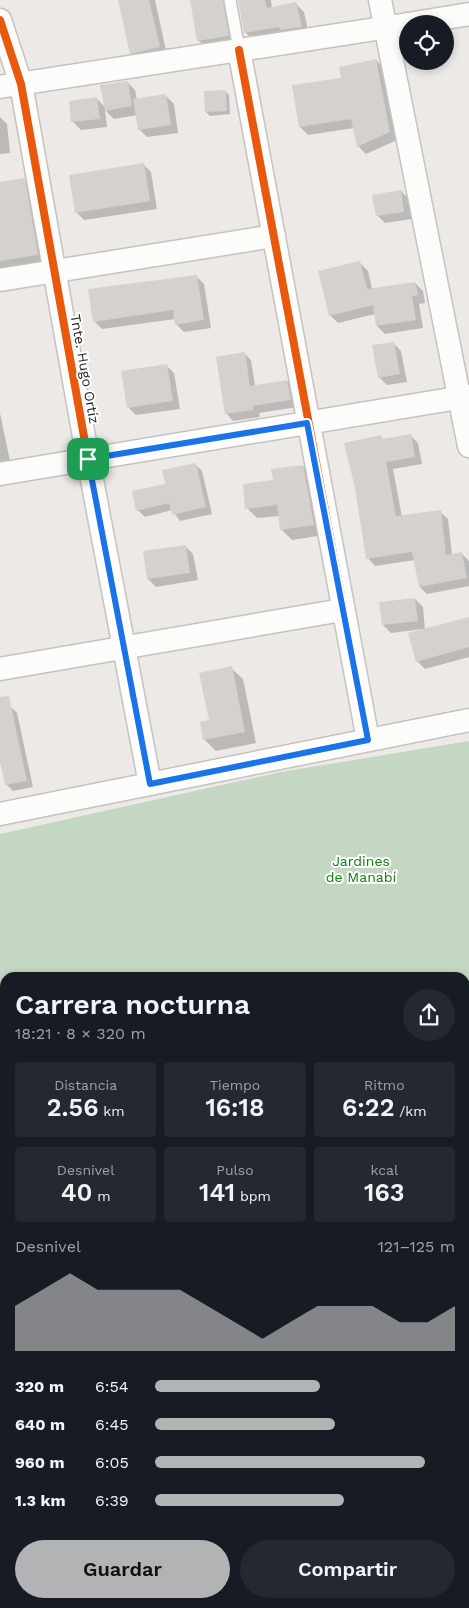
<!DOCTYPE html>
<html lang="es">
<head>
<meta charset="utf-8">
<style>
	:root { --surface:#171b24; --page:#242831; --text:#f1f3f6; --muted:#9ea1a6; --accent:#b2b3b4 }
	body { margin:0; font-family:"Work Sans",sans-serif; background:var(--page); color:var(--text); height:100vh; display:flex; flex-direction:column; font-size:19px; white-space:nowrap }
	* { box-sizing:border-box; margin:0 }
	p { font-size:16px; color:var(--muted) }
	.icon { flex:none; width:28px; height:28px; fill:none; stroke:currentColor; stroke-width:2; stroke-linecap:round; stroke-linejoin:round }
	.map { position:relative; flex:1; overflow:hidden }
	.sheet { position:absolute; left:0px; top:972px; width:470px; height:636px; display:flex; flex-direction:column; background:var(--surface); border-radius:15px 15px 0 0; box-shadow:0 2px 8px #0003 }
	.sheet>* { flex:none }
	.tools { position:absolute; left:399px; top:15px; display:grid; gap:10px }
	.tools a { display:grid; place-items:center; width:55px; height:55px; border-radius:50%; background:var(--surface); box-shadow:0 2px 8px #0003; font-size:25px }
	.pin { position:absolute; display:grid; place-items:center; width:42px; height:42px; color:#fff; margin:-21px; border-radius:10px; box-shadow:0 2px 8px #0006 }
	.round { display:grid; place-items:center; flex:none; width:52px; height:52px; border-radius:26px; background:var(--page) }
	.headline { display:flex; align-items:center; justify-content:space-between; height:85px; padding:0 15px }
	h1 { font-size:28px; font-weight:600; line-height:38px }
	.stats { display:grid; grid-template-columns:repeat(3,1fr); gap:8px; height:85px; padding:5px 15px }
	.stats div { display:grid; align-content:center; border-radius:5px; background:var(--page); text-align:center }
	.stats b { font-size:25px; font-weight:600 }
	.stats small { font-size:14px; font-weight:400 }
	.stats p { font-size:14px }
	.chart { height:140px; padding:10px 15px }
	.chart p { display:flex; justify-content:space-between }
	.chart svg { width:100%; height:90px; margin-top:5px; fill:var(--accent); opacity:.7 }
	.action { display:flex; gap:10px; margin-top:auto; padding:10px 15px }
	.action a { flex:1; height:58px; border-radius:30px; background:var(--accent); color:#111; font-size:20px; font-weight:600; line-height:58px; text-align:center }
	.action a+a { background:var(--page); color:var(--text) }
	ul { padding:0 15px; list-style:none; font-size:16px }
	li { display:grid; grid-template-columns:80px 60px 1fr; align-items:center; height:38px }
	li i { height:12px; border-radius:6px; background:var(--accent) }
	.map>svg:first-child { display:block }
	.forest { fill:#c9dbbb }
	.cemetery { fill:#c4d7c2 }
	.shadow { fill:#0003 }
	.building { fill:#d4d1ce }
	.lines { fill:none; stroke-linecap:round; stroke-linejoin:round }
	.service-casing { stroke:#c4c3c2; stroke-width:14 }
	.minor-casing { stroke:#c4c3c2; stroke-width:25 }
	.service { stroke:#fcfcfb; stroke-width:11 }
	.minor { stroke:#fcfcfb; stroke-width:22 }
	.cycleway-casing { stroke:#fff; stroke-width:11 }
	.cycleway { stroke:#e8590c; stroke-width:8 }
	.route-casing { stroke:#fff; stroke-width:10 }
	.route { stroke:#1a73e8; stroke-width:6 }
	.labels { text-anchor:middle; stroke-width:4; stroke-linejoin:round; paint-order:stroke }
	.street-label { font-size:14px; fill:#1d1d1d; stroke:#fff }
	.park-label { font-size:14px; fill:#0c7d0a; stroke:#fff }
</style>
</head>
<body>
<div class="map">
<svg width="469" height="1608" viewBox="0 0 469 1608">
	<rect width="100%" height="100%" fill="#ece9e6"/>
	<path class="forest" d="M469 1485V1608H406L407 1604H465V1490Z"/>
	<path class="cemetery" d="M469 741V1441L465 1448V978H5V1604H368L366 1608H0V834L281 772Z"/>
	<g class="shadow">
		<path d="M120 0H155L167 55 140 61 132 53Z"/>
		<path d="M191 0H225L236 43 206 48 198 40Z"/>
		<path d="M239 0H271L272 8 296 4 304 12 309 35 253 40 245 32Z"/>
		<path d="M376 60 384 68 397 140 366 154 359 147 354 128 308 135 300 127 343 79Z"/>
		<path d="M127 82 135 90 137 100 166 96 174 104 178 133 147 137 139 129 137 115 114 119 105 110 107 127 81 130 73 122 97 99 105 107Z"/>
		<path d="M225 91 229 95 230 114 210 116 206 112Z"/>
		<path d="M0 117 7 124 10 153 0 154Z"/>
		<path d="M143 164 151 172 157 209 84 220 76 212Z"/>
		<path d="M24 180 32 188 46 263 0 270V183Z"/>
		<path d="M401 191 409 199 412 219 385 223 377 215Z"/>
		<path d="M360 263 368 271 372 289 415 283 423 291 425 303 419 304 423 328 385 334 377 326 375 314 338 323 330 315Z"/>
		<path d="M196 276 204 284 211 328 184 332 176 324 175 319 102 329 94 321Z"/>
		<path d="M393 343 401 351 407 382 387 385 379 377Z"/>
		<path d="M244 353 251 360 255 386 287 381 294 388 297 407 259 413 260 417 233 421 226 413Z"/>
		<path d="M166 365 174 373 180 409 136 415 128 407Z"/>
		<path d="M0 413 10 461 0 463Z"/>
		<path d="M411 436 418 443 422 464 393 469 402 517 440 512 448 519 452 555 462 554 469 561V586L427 594 420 587 415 560 375 566 368 558 381 437 384 440Z"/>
		<path d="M195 464 202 471 212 514 180 521 172 510 145 517 138 510 166 485Z"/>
		<path d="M303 466 313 476 324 535 292 540 282 530 279 516 257 518 247 508 274 482Z"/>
		<path d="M185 546 193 554 198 580 156 587 148 579Z"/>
		<path d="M415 599 423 607 425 630 469 619V657L425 669 417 661 423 629 391 633 383 625Z"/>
		<path d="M231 668 243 679 256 743 216 751 204 739Z"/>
		<path d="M10 706 17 713 33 787 13 791 6 784 0 761V708Z"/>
	</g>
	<g class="building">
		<path d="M118 0H149L160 47 130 54Z"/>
		<path d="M190 0H223L229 36 197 41Z"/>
		<path d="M238 0H265L267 8 296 2 302 27 280 30 279 27 244 33Z"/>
		<path d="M376 59 390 132 357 147 351 119 299 127 292 85 341 78 339 67Z"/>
		<path d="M128 81 132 106 105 111 100 85Z"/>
		<path d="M226 90 227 111 205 112 204 91Z"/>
		<path d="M166 94 171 125 138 130 133 99Z"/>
		<path d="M97 97 100 119 71 122 69 101Z"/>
		<path d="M144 163 150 201 75 213 69 175Z"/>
		<path d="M25 178 38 255 0 261V182Z"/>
		<path d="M401 190 404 212 376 216 372 195Z"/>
		<path d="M360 261 367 289 415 282 418 295 412 296 416 320 376 326 373 305 329 316 318 271Z"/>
		<path d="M197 275 204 320 175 325 173 310 93 322 88 289Z"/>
		<path d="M394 342 400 374 378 378 372 345Z"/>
		<path d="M245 352 250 386 287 380 291 400 253 406V410L225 414 216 357Z"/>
		<path d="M167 364 173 401 127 408 121 371Z"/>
		<path d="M411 434 415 457 386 462 396 516 441 510 446 555 462 552 467 578 419 587 412 552 366 559 355 488 344 443 381 435 382 439Z"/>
		<path d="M196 463 206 507 172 515 169 503 136 511 132 491 165 484 162 470Z"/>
		<path d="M303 465 314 525 280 530 277 505 245 509 243 484 273 480 271 469Z"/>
		<path d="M186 545 190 573 147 579 143 551Z"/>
		<path d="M415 598 418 621 382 625 379 602Z"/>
		<path d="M469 617V647L416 662 408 633Z"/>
		<path d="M232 666 245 732 203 740 200 722 209 720 199 673Z"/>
		<path d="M9 696 27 781 5 785 0 760V697Z"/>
	</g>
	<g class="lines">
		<defs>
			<path id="service" d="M230 0 239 50"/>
			<g id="minor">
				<path d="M380 0 469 446"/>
				<path d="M0 20 21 84 88 459 150 784"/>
				<path d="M408 24 469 14"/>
				<path d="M239 50 368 740"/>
				<path d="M0 87 408 24"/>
				<path d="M0 280 274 236"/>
				<path d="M0 474 469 396"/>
				<path d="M0 669 342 610"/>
				<path d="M0 814 469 720"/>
			</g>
		</defs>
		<use href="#service" class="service-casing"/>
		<use href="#minor" class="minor-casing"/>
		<use href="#service" class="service"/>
		<use href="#minor" class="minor"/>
		<defs>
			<g id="cycleway">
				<path d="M0 20 21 84 88 459 150 784"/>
				<path d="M239 50 368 740"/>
			</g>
		</defs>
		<use href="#cycleway" class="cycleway-casing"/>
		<use href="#cycleway" class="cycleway"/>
	</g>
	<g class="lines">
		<defs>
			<path id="route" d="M307 423 368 740 150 784 88 459Z"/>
		</defs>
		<use href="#route" class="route-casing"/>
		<use href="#route" class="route"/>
	</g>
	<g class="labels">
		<g class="street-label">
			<text transform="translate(85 369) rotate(80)" y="5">Tnte. Hugo Ortíz</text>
		</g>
		<g class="park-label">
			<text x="361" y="866">Jardines<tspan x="361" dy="16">de Manabí</tspan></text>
		</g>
	</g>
</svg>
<div class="tools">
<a><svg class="icon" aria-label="locate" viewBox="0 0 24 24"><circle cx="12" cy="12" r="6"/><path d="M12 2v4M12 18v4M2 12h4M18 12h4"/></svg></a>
</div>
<div class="pin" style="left:88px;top:459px;background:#1e9e55"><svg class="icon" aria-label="arrive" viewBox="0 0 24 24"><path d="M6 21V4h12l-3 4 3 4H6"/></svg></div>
<section class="sheet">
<div class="headline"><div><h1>Carrera nocturna</h1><p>18:21 · 8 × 320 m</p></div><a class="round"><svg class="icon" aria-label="share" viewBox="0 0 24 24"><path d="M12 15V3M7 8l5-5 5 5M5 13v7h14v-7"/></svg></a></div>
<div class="stats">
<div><p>Distancia</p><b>2.56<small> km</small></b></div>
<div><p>Tiempo</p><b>16:18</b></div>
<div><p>Ritmo</p><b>6:22<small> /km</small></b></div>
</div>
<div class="stats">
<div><p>Desnivel</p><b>40<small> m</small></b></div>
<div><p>Pulso</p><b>141<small> bpm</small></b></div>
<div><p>kcal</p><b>163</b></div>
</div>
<div class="chart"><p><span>Desnivel</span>121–125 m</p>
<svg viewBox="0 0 160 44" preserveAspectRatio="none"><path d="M0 44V22L10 14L20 6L30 14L40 14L50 14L60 14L70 22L80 30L90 38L100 30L110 22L120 22L130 22L140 30L150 30L160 22V44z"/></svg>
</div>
<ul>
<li><b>320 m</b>6:54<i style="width:55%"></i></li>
<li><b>640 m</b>6:45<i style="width:60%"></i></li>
<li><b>960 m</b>6:05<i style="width:90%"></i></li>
<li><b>1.3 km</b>6:39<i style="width:63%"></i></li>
</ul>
<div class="action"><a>Guardar</a><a>Compartir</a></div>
</section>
</div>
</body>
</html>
